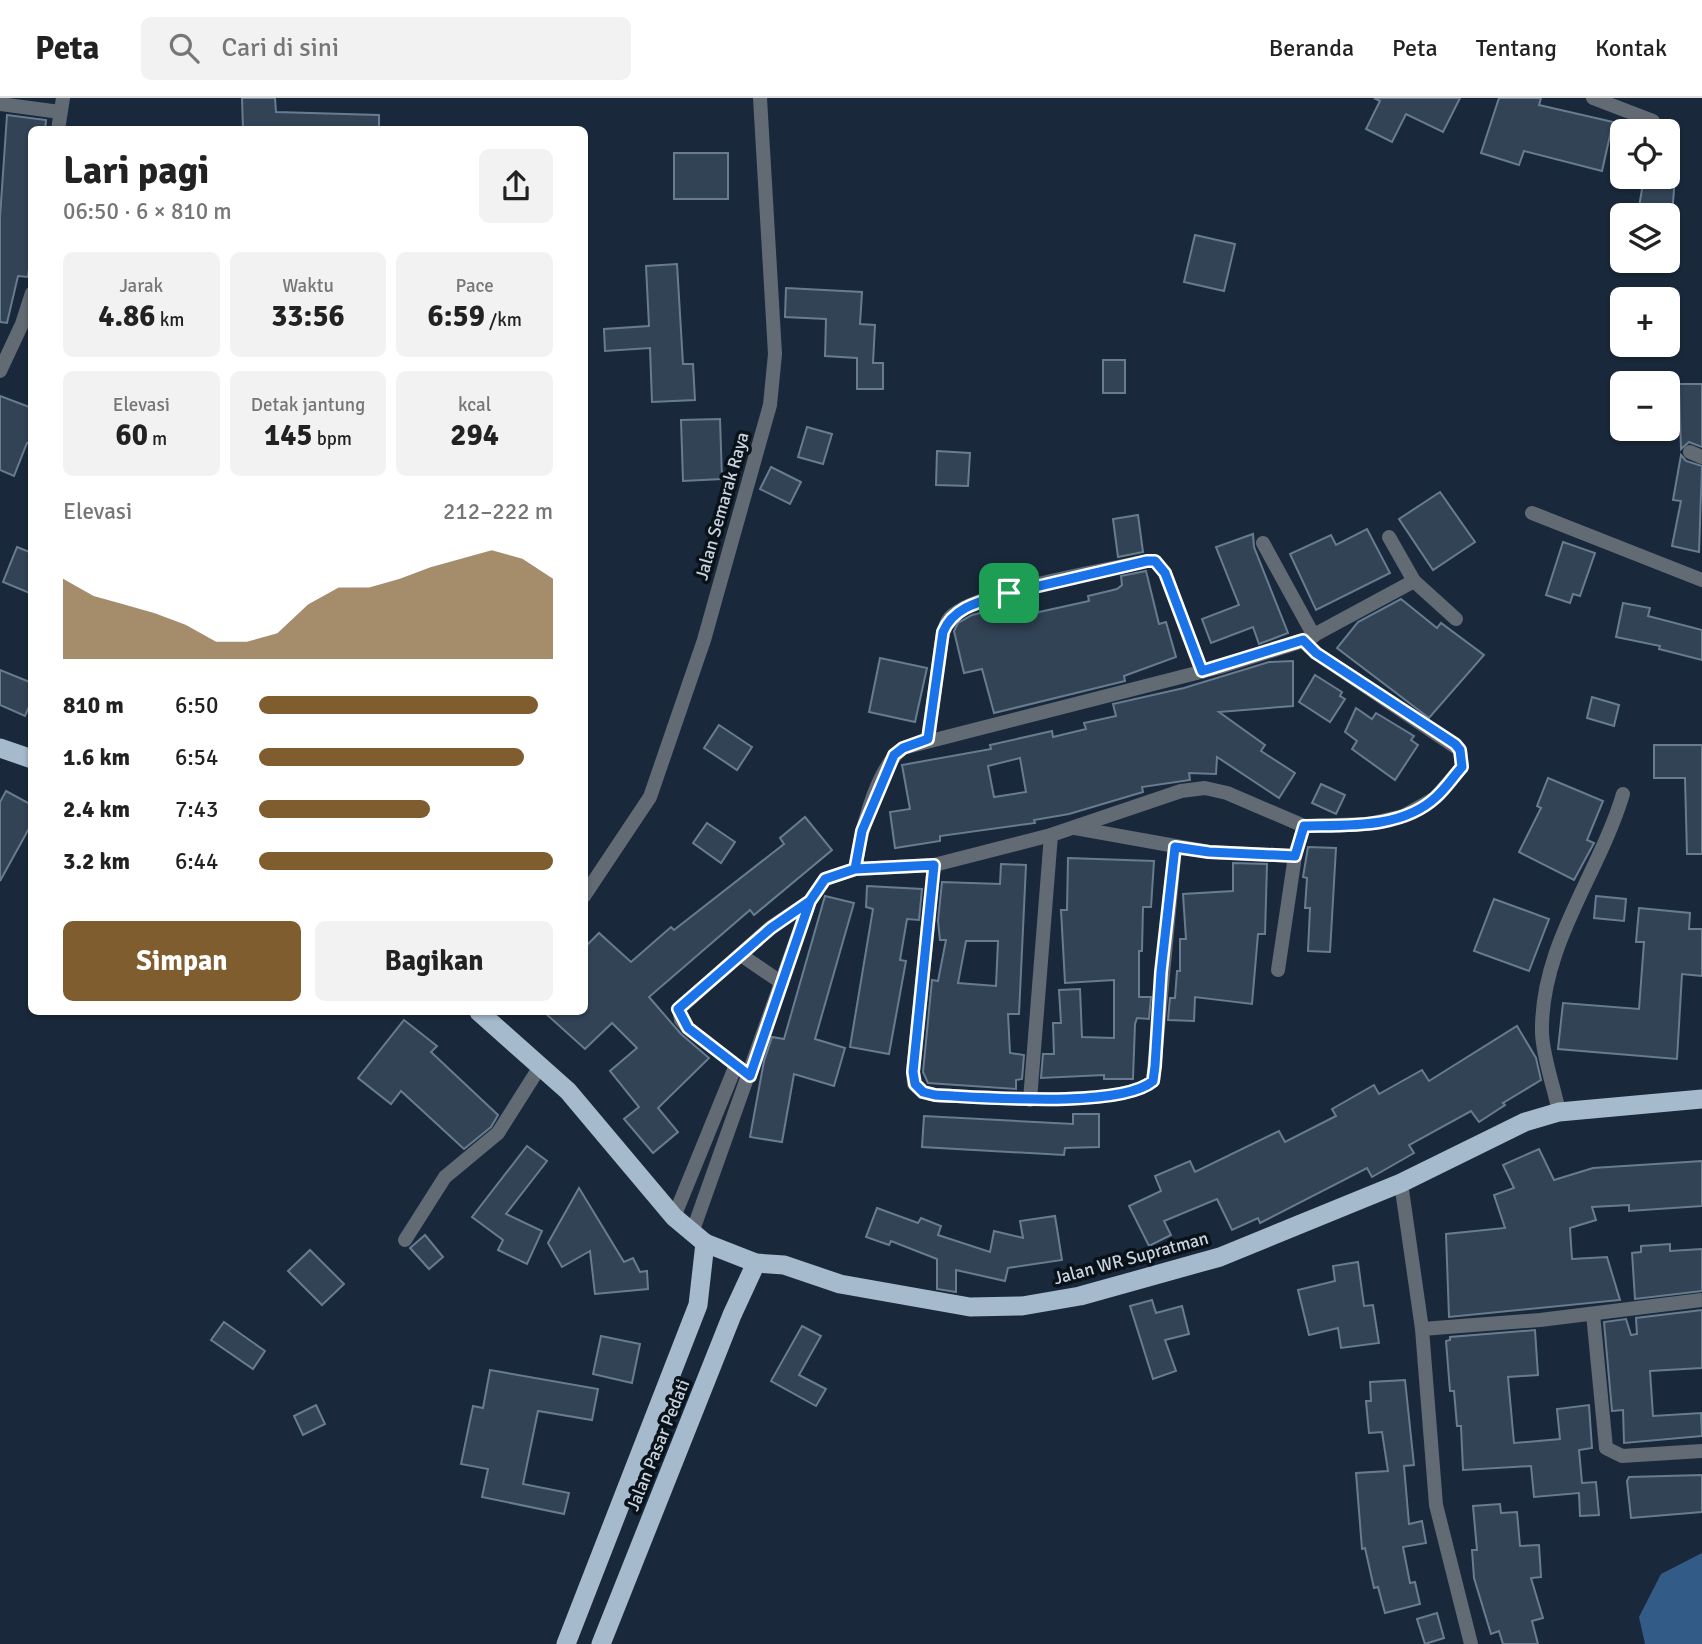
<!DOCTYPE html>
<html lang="id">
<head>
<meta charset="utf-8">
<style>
	:root { --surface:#fff; --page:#f2f2f2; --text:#222; --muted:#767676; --line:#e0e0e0; --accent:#7f5d2f }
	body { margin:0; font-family:Signika,sans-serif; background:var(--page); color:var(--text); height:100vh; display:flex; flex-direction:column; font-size:26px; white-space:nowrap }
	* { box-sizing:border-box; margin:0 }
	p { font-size:23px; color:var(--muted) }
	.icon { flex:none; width:38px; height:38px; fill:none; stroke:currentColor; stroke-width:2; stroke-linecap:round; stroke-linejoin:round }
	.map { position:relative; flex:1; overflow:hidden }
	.details { position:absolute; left:28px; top:28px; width:560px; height:889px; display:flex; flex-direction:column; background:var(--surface); border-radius:10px; box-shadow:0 2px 5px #0004 }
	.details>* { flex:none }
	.tools { position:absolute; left:1610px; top:21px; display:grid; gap:14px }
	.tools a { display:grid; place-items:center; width:70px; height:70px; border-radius:10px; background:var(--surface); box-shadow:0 2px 5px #0004; font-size:35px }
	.pin { position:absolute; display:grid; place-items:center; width:60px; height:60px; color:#fff; margin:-30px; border-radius:14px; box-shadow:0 4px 10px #0006 }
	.round { display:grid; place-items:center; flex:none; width:74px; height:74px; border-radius:10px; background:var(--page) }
	.summary { display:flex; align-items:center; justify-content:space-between; height:119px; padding:0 35px }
	h1 { font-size:38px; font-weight:700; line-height:52px }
	.stats { display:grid; grid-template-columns:repeat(3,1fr); gap:10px; height:119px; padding:7px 35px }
	.stats div { display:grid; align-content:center; border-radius:10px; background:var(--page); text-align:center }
	.stats b { font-size:30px; font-weight:700 }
	.stats small { font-size:19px; font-weight:400 }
	.stats p { font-size:19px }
	.chart { height:196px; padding:14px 35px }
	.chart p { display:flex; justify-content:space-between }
	.chart svg { width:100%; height:126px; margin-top:7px; fill:var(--accent); opacity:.7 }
	.primary-button { display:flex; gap:14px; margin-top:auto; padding:14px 35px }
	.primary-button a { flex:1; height:80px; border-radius:10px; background:var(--accent); color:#fff; font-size:28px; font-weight:700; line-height:80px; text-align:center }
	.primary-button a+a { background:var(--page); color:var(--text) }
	ul { padding:0 35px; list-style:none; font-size:23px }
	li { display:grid; grid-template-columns:112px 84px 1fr; align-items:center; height:52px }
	li i { height:18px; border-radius:9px; background:var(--accent) }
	header { display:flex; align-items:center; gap:42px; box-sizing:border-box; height:98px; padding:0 35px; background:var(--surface); border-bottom:2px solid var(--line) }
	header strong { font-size:33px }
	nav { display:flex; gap:38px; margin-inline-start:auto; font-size:24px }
	.search { width:490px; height:63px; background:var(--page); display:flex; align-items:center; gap:18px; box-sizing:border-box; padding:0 24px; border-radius:10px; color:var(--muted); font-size:26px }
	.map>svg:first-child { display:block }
	.forest { fill:#325c87 }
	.building { fill:#324356; stroke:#687c90; stroke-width:2; fill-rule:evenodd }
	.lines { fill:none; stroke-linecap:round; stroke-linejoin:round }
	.minor { stroke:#626a73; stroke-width:14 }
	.trunk { stroke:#a6bace; stroke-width:19 }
	.route-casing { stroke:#fff; stroke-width:14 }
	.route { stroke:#1a73e8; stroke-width:9 }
	.labels { text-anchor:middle; stroke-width:7; stroke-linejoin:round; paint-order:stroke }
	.street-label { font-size:18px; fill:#c9d3df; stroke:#0a1219 }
</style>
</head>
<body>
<header>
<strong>Peta</strong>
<div class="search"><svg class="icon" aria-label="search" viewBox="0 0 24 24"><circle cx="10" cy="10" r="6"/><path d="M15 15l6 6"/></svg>Cari di sini</div>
<nav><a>Beranda</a><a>Peta</a><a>Tentang</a><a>Kontak</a></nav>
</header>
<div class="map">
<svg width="1702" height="1546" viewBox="0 0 1702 1546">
	<rect width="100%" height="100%" fill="#19293b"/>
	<path class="forest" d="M1702 1455V1546H1645L1639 1519 1661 1476Z"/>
	<g class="building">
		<path d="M242 0H275L276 14 379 17V32H243Z"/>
		<path d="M1374 0H1460L1443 34 1406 16 1392 44 1366 31 1380 3Z"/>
		<path d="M1499 0H1541L1539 7 1613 24 1602 73 1524 53 1519 67 1481 55Z"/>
		<path d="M7 17 46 22 45 32H32V144L28 179 18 178 7 225 0 224V119Z"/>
		<rect x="674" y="55" width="54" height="46"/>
		<path d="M1644 79H1675L1672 117 1638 115Z"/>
		<path d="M1195 137 1235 146 1224 193 1184 184Z"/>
		<path d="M677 166 683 266H693L695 302 652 304 650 250 605 253 604 231 649 228 646 168Z"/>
		<path d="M786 190 862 194 860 226 875 227 873 265H883V291H857V260L825 258 826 221 785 219Z"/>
		<rect x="1103" y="262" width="22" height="33"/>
		<path d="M1679 286H1702V349L1689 344 1681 351Z"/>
		<path d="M0 298 32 310V346L27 345 14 378 0 372Z"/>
		<path d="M720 321 722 381 683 383 681 322Z"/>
		<path d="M807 329 832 336 823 366 798 359Z"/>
		<path d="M937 353 970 355 968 388 936 387Z"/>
		<path d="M1681 357 1686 363 1702 368 1699 454 1672 448 1681 403 1673 402Z"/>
		<path d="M771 369 801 384 790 406 760 391Z"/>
		<path d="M1440 394 1475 444 1433 472 1399 421Z"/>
		<path d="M1138 417 1143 454 1118 459 1113 421Z"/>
		<path d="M1367 431 1390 475 1316 512 1290 456 1331 437 1336 447Z"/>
		<path d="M1253 436 1254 449 1288 535 1259 546 1253 529 1211 545 1202 521 1239 507 1216 449Z"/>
		<path d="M1563 444 1595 455 1580 498 1573 496 1570 505 1546 497Z"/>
		<path d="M17 449 32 455V496L3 484Z"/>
		<path d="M1146 473 1159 526 1166 524 1176 559 1124 578 1125 583 994 615 982 571 964 575 954 533 958 525 972 517 1009 508 1012 520 1089 503 1088 498 1117 491 1122 487 1121 478Z"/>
		<path d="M1401 501 1437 530 1441 525 1484 557 1429 620 1337 550 1358 524Z"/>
		<path d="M1623 505 1650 510 1648 518 1702 532V562L1659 551 1660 548 1616 539Z"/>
		<path d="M880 560 927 570 915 624 869 614Z"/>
		<path d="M1293 563V608L1219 614 1265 647 1261 653 1295 675 1279 700 1217 659 1216 676 1189 675 1190 682 1142 689 1143 694 1069 716 1034 722 1035 725 940 738V743L895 750 890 714 910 711 902 667 991 651 990 647 1052 633 1053 639 1086 631 1084 625 1116 618 1113 606 1184 590 1269 564ZM1020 660 1026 694 994 699 988 668Z"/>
		<path d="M0 572 32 585V602L25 618 0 607Z"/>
		<path d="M1315 577 1342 594 1340 598 1345 601 1330 624 1299 604Z"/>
		<path d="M1592 599 1619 607 1614 628 1587 620Z"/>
		<path d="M1356 610 1372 621 1376 615 1414 638 1411 642 1418 647 1395 682 1352 651 1357 643 1345 634Z"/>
		<path d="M719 627 752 649 737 672 704 650Z"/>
		<path d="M1654 647H1702V756H1687L1685 680H1654Z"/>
		<path d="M1548 680 1603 703 1587 742 1594 745 1574 782 1519 754 1541 710 1537 708Z"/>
		<path d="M1321 686 1345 697 1336 716 1312 705Z"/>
		<path d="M6 693 32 707V725L0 783V704Z"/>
		<path d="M805 719 832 752 754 817 750 812 649 899 681 936 709 960 658 1010 678 1034 653 1055 624 1021 639 1009 610 973 637 950 612 925 585 951 544 914H584V850L599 835 631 864 671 829 674 832 784 746 780 740Z"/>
		<path d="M707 725 735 744 721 765 693 745Z"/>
		<path d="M1308 749 1336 750 1330 854 1308 853 1310 810H1305L1307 780 1303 779Z"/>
		<path d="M1068 760 1154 763 1151 809H1143L1142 853H1139V899H1151L1149 921 1137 920 1135 926 1133 981H1104V977L1041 980 1043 956H1054L1053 925H1061L1059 892 1080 891 1082 939 1114 940V882L1065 885 1061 812H1067Z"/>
		<path d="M1233 765 1267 766 1265 836H1258L1252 906 1195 899 1194 923 1168 922 1170 900H1175L1177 873H1180V841H1186L1183 796 1233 793Z"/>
		<path d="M1001 766 1026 767 1019 916H1008L1010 955 1024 957 1022 981 1016 982V991L928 985 923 974 932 882 938 883 946 842H940L938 823 942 784 1000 786ZM966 843H998L996 888 958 885Z"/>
		<path d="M867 788 922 791 919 822 907 821 900 862 906 863 889 956 850 949 873 811 866 809Z"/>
		<path d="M825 798 854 805 815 941 845 950 834 988 794 976 782 1044 750 1039 764 963 772 939 784 941Z"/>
		<path d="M1596 798 1626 801 1624 823 1594 820Z"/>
		<path d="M1494 801 1549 821 1529 873 1474 853Z"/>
		<path d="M1639 810 1690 815 1689 831H1702V878L1682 876 1677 961 1558 951 1563 905 1639 911 1644 844H1636Z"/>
		<path d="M404 922 437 948 431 954 498 1017 491 1029 464 1051 401 993 391 1006 358 980Z"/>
		<path d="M1517 928 1536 960 1541 982 1503 1005 1505 1007 1479 1024 1471 1013 1409 1047 1414 1055 1372 1079 1367 1070 1260 1125 1258 1120 1232 1132 1217 1101 1164 1123 1171 1137 1149 1148 1129 1108 1161 1093 1155 1078 1190 1063 1195 1074 1279 1033 1285 1044 1336 1018 1332 1011 1374 987 1379 996 1422 972 1429 983Z"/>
		<path d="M1073 1016H1099V1049L1065 1050 1064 1057 922 1049 924 1018 1073 1026Z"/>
		<path d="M527 1048 547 1063 506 1116 542 1133 527 1166 498 1152 503 1142 472 1119Z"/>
		<path d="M1539 1051 1554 1082 1593 1070 1702 1063V1108L1629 1113V1107L1592 1109 1596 1122 1570 1130 1572 1161 1607 1159 1620 1202 1449 1219 1446 1136 1505 1130 1494 1097 1514 1090 1503 1067Z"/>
		<path d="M579 1090 624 1164 633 1160 640 1174 647 1173 648 1191 595 1196 590 1153 562 1169 548 1145Z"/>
		<path d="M877 1110 918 1125 921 1120 941 1128 938 1137 990 1154 994 1133 1023 1140 1020 1123 1055 1118 1062 1162 1008 1170 1005 1183 956 1172V1194L937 1191V1161L891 1143 889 1147 866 1139Z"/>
		<path d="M425 1137 443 1159 429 1171 410 1150Z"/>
		<path d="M1670 1146V1153L1702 1151V1193L1635 1201 1632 1155 1641 1154V1148Z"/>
		<path d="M310 1152 344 1186 322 1207 288 1173Z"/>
		<path d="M1358 1164 1364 1208 1373 1207 1379 1245 1341 1250 1338 1230 1309 1237 1298 1192 1335 1183 1333 1168Z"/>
		<path d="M1152 1202 1156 1215 1182 1208 1189 1236 1165 1242 1176 1273 1153 1281 1130 1208Z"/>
		<path d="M1702 1212V1270L1650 1273 1653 1318 1701 1315 1702 1338 1624 1345 1623 1312 1612 1313 1604 1224 1626 1221 1631 1237 1637 1236 1636 1220Z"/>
		<path d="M224 1224 265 1253 253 1271 211 1242Z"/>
		<path d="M802 1228 821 1238 799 1277 826 1291 816 1308 771 1283Z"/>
		<path d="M1535 1232 1538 1277 1508 1279 1514 1345 1560 1341 1557 1311 1589 1307 1592 1350 1579 1352 1582 1385 1596 1384 1599 1417 1580 1418 1579 1395 1534 1399 1531 1368 1463 1372 1461 1328H1457L1454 1293H1450L1446 1243 1450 1242V1239Z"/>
		<path d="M601 1238 640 1246 632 1285 593 1276Z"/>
		<path d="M490 1272 598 1291 592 1322 538 1313 523 1386 569 1395 564 1416 482 1399 488 1371 461 1366 473 1308 483 1310Z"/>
		<path d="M1405 1282 1414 1367 1404 1368 1409 1426 1422 1423 1426 1445 1403 1449 1410 1485 1415 1484 1420 1506 1385 1515 1378 1489 1374 1490 1365 1450 1362 1451 1356 1375 1388 1373 1382 1334 1369 1335 1366 1303H1371L1370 1284Z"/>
		<path d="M316 1307 325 1326 303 1337 294 1318Z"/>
		<path d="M1702 1377V1414L1631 1420 1627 1383 1629 1379Z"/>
		<path d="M1500 1406 1501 1415 1517 1414 1520 1448 1539 1447 1541 1479 1531 1480 1543 1520 1532 1523 1538 1546H1503L1499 1533 1491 1536 1474 1480 1472 1452H1477L1473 1408Z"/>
		<path d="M1437 1515 1444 1540 1425 1546 1417 1521Z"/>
	</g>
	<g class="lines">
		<g class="minor">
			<path d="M1593 0 1653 23"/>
			<path d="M0 6 60 14"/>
			<path d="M58 32 63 0"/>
			<path d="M0 273 22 226 32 195"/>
			<path d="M1690 354 1702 359"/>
			<path d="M1532 415 1702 482"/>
			<path d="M1389 439 1414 483 1456 521"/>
			<path d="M1263 445 1314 538"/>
			<path d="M928 641 943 534C946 527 947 521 954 516 985 492 1104 473 1147 463H1155L1165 475 1202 574"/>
			<path d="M1075 730 1209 754 1295 758"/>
			<path d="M934 767 913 974 914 986 923 994 935 997C982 999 1120 1011 1153 983L1175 749"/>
			<path d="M855 771C861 735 874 673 903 650L1220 569 1303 543"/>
			<path d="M584 798 650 699 704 542 770 307 775 256 760 0"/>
			<path d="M741 857 782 885"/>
			<path d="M1278 872 1295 758 1304 728"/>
			<path d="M750 978 688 930 681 922 679 911 771 829 810 803"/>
			<path d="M1030 1002 1051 737"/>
			<path d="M1559 1014C1554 989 1543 960 1542 935 1540 848 1599 776 1623 696"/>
			<path d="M1401 1085 1422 1231 1436 1407 1471 1546"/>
			<path d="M674 1119 736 967"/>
			<path d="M692 1135 810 803 825 781 855 771 934 767 1051 737 1181 693 1205 690 1227 695 1304 728 1368 726 1403 718 1435 700 1462 669 1460 652 1316 555 1303 543 1414 483"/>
			<path d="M405 1142 445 1079 498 1035 541 967"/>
			<path d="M1593 1216 1606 1350 1622 1358 1702 1353"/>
			<path d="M1422 1231 1540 1222 1702 1202"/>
		</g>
		<g class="trunk">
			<path d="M0 650 32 661"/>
			<path d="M479 914 568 993 674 1119 705 1145 756 1165 784 1167 840 1186 970 1209 1022 1208 1080 1198 1220 1159 1401 1085 1525 1024 1559 1014 1702 1001"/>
			<path d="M566 1546 698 1207 705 1145"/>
			<path d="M601 1546 732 1217 756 1165"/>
		</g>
	</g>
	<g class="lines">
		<defs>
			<path id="route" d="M1009 495C984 503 954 507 943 534L928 641 903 650 894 657 862 733 855 771 825 781 810 803 750 978 688 930 678 911 771 830 810 803 825 781 855 771 934 767 913 974 915 986 923 994 935 997C982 999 1120 1011 1153 983L1155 968 1161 874 1175 749 1209 754 1295 758 1304 728C1347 727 1402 731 1436 699 1446 690 1453 679 1462 669L1460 652 1455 646 1316 555 1303 542 1202 573 1165 475 1155 463H1147L1009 495"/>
		</defs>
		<use href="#route" class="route-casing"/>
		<use href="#route" class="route"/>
	</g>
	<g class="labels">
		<g class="street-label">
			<text transform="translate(722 408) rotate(-74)" y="6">Jalan Semarak Raya</text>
			<text transform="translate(1131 1160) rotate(-15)" y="6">Jalan WR Supratman</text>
			<text transform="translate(658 1347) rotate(-68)" y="6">Jalan Pasar Pedati</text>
		</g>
	</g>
</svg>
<div class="tools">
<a><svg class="icon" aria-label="locate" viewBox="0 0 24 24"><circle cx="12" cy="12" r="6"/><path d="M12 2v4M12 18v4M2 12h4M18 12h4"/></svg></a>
<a><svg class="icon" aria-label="layers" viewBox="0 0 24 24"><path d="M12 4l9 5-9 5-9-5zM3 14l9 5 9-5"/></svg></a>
<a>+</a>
<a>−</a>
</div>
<div class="pin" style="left:1009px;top:495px;background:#1e9e55"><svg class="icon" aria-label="arrive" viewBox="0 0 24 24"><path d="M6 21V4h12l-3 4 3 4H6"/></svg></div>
<section class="details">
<div class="summary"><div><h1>Lari pagi</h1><p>06:50 · 6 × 810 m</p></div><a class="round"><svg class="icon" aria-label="share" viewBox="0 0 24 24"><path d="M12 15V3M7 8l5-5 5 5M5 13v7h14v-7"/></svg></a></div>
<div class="stats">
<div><p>Jarak</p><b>4.86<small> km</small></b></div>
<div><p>Waktu</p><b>33:56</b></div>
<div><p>Pace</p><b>6:59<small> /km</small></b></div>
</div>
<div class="stats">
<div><p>Elevasi</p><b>60<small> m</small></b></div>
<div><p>Detak jantung</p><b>145<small> bpm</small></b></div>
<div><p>kcal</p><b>294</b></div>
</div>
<div class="chart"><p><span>Elevasi</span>212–222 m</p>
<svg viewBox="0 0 160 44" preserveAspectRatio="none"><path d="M0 44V16L10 22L20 25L30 28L40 32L50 38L60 38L70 35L80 25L90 19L100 19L110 16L120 12L130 9L140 6L150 9L160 16V44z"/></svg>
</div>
<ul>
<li><b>810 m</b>6:50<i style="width:95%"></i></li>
<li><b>1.6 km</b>6:54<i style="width:90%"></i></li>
<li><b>2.4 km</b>7:43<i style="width:58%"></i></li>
<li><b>3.2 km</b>6:44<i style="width:100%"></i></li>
</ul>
<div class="primary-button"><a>Simpan</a><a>Bagikan</a></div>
</section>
</div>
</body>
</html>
